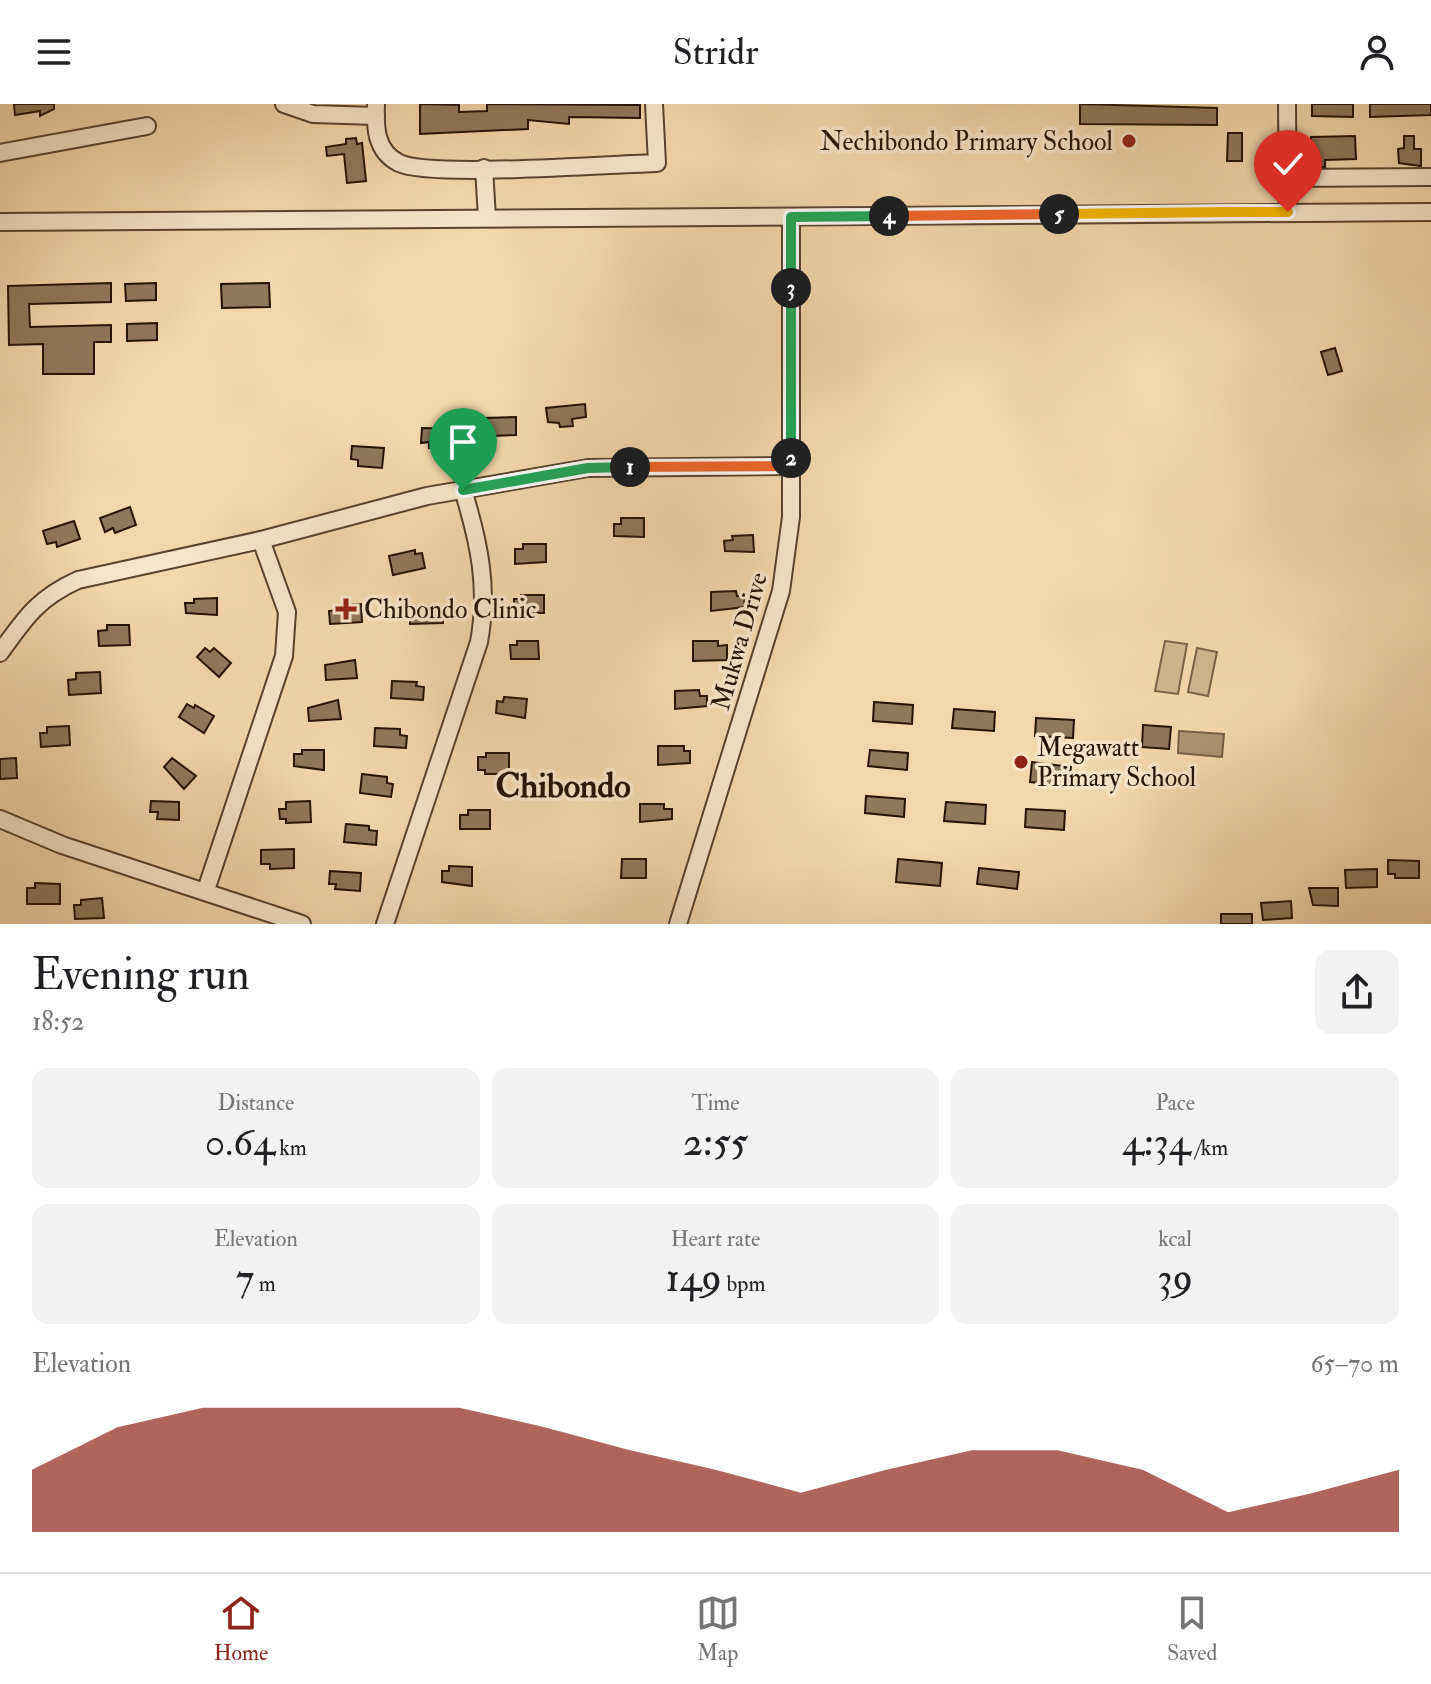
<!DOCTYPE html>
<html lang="en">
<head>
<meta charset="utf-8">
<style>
	:root { --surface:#fff; --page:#f2f2f2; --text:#202124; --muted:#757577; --line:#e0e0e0; --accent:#8f2418 }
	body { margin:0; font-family:"IM FELL Double Pica",serif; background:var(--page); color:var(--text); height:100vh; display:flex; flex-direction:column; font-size:30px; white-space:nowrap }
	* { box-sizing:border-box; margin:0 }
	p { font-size:26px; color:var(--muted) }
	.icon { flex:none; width:44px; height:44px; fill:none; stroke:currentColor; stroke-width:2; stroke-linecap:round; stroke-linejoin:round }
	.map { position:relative; height:820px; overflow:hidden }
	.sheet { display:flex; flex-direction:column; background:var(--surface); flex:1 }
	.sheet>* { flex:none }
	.pin { position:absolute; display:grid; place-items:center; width:68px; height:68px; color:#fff; margin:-82px -34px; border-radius:50% 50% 50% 0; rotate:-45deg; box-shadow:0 0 8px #0007 }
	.pin .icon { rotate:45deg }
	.km { position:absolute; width:40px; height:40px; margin:-20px; border-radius:50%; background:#222; color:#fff; font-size:22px; line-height:40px; text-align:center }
	.round { display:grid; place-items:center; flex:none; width:84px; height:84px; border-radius:16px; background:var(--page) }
	.summary { display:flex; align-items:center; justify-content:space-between; height:136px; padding:0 32px }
	h1 { font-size:44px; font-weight:600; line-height:60px }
	.stats { display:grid; grid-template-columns:repeat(3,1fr); gap:12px; height:136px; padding:8px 32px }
	.stats div { display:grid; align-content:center; border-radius:16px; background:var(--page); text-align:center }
	.stats b { font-size:40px; font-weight:600 }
	.stats small { font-size:22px; font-weight:400 }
	.stats p { font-size:22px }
	.chart { height:224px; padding:16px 32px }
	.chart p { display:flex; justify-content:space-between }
	.chart svg { width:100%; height:144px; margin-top:8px; fill:var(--accent); opacity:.7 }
	header { display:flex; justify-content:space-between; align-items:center; height:104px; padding:0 32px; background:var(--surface); font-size:36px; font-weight:600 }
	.dock { display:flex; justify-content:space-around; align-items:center; height:112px; border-top:2px solid var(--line); background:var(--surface); font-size:22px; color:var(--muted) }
	.dock a { display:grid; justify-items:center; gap:4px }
	.dock .current { color:var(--accent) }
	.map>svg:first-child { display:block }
	.green { fill:#d0b68f; stroke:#7a644a; stroke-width:2 }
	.water { fill:#ad9473; stroke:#766047; stroke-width:2 }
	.building { fill:#90785b; stroke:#241204; stroke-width:2 }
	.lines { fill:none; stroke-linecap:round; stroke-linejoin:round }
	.minor-casing { stroke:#58432e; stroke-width:20 }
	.minor { stroke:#f7e5c9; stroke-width:16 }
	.split-1-casing { stroke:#fff; stroke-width:16 }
	.split-2-casing { stroke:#fff; stroke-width:16 }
	.split-3-casing { stroke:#fff; stroke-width:16 }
	.split-4-casing { stroke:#fff; stroke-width:16 }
	.split-5-casing { stroke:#fff; stroke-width:16 }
	.split-6-casing { stroke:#fff; stroke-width:16 }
	.split-7-casing { stroke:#fff; stroke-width:16 }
	.split-1 { stroke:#22a559; stroke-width:10 }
	.split-2 { stroke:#f0652b; stroke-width:10 }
	.split-3 { stroke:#22a559; stroke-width:10 }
	.split-4 { stroke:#22a559; stroke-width:10 }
	.split-5 { stroke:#f0652b; stroke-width:10 }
	.split-6 { stroke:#f5b400; stroke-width:10 }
	.split-7 { stroke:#f5b400; stroke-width:10 }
	.poi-dot { fill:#8f2418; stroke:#f7e5c9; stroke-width:3 }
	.labels { text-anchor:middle; stroke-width:7; stroke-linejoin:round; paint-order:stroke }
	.poi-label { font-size:26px; fill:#241204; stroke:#f7e5c9; text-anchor:start }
	.street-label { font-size:26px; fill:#241204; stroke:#f7e5c9 }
	.district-label { font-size:34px; font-weight:bold; fill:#241204; stroke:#f7e5c9 }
</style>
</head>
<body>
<header><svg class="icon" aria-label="menu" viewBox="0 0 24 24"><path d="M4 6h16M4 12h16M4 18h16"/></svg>Stridr<svg class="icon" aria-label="person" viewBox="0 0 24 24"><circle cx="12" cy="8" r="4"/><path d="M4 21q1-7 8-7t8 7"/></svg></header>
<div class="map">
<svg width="1431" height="820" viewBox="0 0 1431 820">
	<rect width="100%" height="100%" fill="#f3d7ac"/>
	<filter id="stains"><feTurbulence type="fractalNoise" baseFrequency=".0025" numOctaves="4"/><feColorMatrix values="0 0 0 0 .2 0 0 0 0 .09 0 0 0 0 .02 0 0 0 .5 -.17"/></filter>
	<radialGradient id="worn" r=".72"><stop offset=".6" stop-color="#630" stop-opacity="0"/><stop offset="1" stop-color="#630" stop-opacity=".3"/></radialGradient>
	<g class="green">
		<path d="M1165 537 1187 540 1178 590 1155 587Z"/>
		<path d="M1197 544 1217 548 1208 592 1188 588Z"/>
	</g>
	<path class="water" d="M1179 627 1224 630 1222 653 1178 649Z"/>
	<g class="building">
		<path d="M14 0H54V5L40 12V7L15 11Z"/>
		<path d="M420 0 459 1V8L487 7V0L640 1V14L569 13V20L528 16V25L420 30Z"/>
		<path d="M1080 0 1217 4V21L1080 20Z"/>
		<path d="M1312 0H1353V13L1312 12Z"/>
		<path d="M1370 0H1431V11L1370 13Z"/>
		<path d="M1228 29H1242V57H1227Z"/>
		<path d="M1355 32 1356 55 1325 56V63H1310L1311 33Z"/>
		<path d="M1404 32H1414V45H1421V62L1399 59 1398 45 1404 44Z"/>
		<path d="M356 34 357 40 362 39 366 77 347 79 344 50 327 52 326 43 346 40V35Z"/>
		<path d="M111 179V198L29 200 30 223 111 221V238H94V270H43V240L9 241 8 182Z"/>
		<path d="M156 179V196L126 197 125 180Z"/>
		<path d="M269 179 270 203 222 204 221 180Z"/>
		<path d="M157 219V236L127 237V220Z"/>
		<path d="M1335 244 1342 267 1328 271 1321 248Z"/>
		<path d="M585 300 586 313 572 315 573 322 560 323 559 319 548 318 546 304Z"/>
		<path d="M516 313V331L491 332V327H483V314Z"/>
		<path d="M422 324 454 325 453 345 429 344V338L421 339Z"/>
		<path d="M352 342 384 344 382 364 358 362V356L351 355Z"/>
		<path d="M130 403 136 421 115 429 113 424 105 428 100 414Z"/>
		<path d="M621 414H644V433L614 432V420H621Z"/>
		<path d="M74 417 80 435 57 443 56 438 47 440 43 427Z"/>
		<path d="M753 431 754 448 725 447 724 437 733 436 732 432Z"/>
		<path d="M523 440H546V458L515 460V445H523Z"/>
		<path d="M415 446V450L422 449 425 464 393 471 389 452Z"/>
		<path d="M736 487 737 492H744L745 503 711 507V488Z"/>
		<path d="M521 491H544V509H514V495H521Z"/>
		<path d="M217 494V511L186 509 185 499H194V495Z"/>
		<path d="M361 500 362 518 330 520 329 507 337 506 336 501Z"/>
		<path d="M434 501V505H443V519L410 520V502Z"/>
		<path d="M107 521H129L130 541 99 542 98 527 107 526Z"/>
		<path d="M517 537H538L539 555H511L510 541H517Z"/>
		<path d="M693 537H718V542L727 541V556L693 557Z"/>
		<path d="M205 544 210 548 214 544 231 559 219 573 197 553Z"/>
		<path d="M355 556 357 574 326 576 325 561Z"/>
		<path d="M100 568 101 589 69 591 68 576 76 575V569Z"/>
		<path d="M392 577 417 578 416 582 424 583 423 596 391 594Z"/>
		<path d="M699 586 700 592H707V602L675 605V587Z"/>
		<path d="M504 593 527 595 525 614 496 609 497 597 503 598Z"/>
		<path d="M338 596 341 615 309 617 308 604Z"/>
		<path d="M874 598 913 601 912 620 873 617Z"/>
		<path d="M187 600 194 604 195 601 214 612 204 629 179 613Z"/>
		<path d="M954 605 995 608 994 627 952 624Z"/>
		<path d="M1036 614 1074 616 1073 634 1035 632Z"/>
		<path d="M1143 621 1171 623 1169 645 1142 643Z"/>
		<path d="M69 622 70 641 41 643 40 629H47V623Z"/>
		<path d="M375 624 400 625V631L407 632 406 644 374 642Z"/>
		<path d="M658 642H684V647H690V659L658 661Z"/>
		<path d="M302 646H324V666L294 662V650H302Z"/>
		<path d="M870 646 908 649 907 666 868 662Z"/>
		<path d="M486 649H509V670H485V666H478V653H486Z"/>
		<path d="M16 654 17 674 0 675V655Z"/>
		<path d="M172 654 196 672 184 685 164 663Z"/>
		<path d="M1032 658 1071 663 1068 682 1030 678Z"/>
		<path d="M362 670 387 673V679L393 680 391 693 360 689Z"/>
		<path d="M866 692 905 695 904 713 865 709Z"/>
		<path d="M151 697 179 698V716L157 715 158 708H150Z"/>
		<path d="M310 697 311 718 286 719V715H280L279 705H286V698Z"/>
		<path d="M946 698 986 701 985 720 944 717Z"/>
		<path d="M640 700H664V705H672V715L640 718Z"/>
		<path d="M1026 705 1065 707 1064 726 1025 723Z"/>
		<path d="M468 706H490V725H460V711H468Z"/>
		<path d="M346 720 369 722V726L377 727 376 741 344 738Z"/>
		<path d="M294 745V764L270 765V760H261V746Z"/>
		<path d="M622 755H646V774H621Z"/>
		<path d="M898 755 942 759 940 782 896 778Z"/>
		<path d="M1388 756 1419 757V774H1395V770H1388Z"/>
		<path d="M449 762 472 763V782L442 778V767H449Z"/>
		<path d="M979 764 1019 768 1017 785 977 780Z"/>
		<path d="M1377 765V783L1346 784 1345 766Z"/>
		<path d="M330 767 361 769 360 787 335 785 336 780H329Z"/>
		<path d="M35 779 60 780V800H27V784H35Z"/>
		<path d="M1309 784H1338V802L1313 801Z"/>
		<path d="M102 794 104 814 75 815 74 801H81V796Z"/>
		<path d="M1291 797 1292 814 1263 816 1261 799Z"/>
		<rect x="1221" y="810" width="31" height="10"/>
	</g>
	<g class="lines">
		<defs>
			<g id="minor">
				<path d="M284 0 313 10 376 12"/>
				<path d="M376 0C375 22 375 47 399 59 430 74 611 60 657 59L654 0"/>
				<path d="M1287 0 1288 108"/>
				<path d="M0 49 147 22"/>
				<path d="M484 64 487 114"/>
				<path d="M1287 74 1431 73"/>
				<path d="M0 118 1431 108"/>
				<path d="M0 549C25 514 38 494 78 476L261 436 427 392 588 364 791 362"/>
				<path d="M0 715 62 741 302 820"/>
				<path d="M206 786 284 552 287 508 261 436"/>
				<path d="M385 820 479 538C489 484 479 438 463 386"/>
				<path d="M678 820 781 487 791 413V113"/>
			</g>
		</defs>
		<use href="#minor" class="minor-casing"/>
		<use href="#minor" class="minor"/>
	</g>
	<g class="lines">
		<defs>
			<path id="split-1" d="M463 386 588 364 630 363"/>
			<path id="split-2" d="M630 363 791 362V354"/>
			<path id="split-3" d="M791 354V184"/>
			<path id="split-4" d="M791 184V113L889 112"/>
			<path id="split-5" d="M889 112 1059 110"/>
			<path id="split-6" d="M1059 110 1228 108"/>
			<path id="split-7" d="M1228 108H1288"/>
		</defs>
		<use href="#split-1" class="split-1-casing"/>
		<use href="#split-2" class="split-2-casing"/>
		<use href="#split-3" class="split-3-casing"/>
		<use href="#split-4" class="split-4-casing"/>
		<use href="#split-5" class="split-5-casing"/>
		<use href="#split-6" class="split-6-casing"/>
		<use href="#split-7" class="split-7-casing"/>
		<use href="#split-1" class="split-1"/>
		<use href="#split-2" class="split-2"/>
		<use href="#split-3" class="split-3"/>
		<use href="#split-4" class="split-4"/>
		<use href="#split-5" class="split-5"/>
		<use href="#split-6" class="split-6"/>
		<use href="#split-7" class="split-7"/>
	</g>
	<g class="poi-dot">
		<circle cx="1129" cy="37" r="8"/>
		<path d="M342 493h8v8h8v8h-8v8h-8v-8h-8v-8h8z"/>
		<circle cx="1021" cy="658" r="8"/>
	</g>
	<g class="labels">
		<g class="poi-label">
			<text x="1113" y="46" text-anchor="end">Nechibondo Primary School</text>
			<text x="364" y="514">Chibondo Clinic</text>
			<text x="1037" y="652">Megawatt<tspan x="1037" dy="30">Primary School</tspan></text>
		</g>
		<g class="street-label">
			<text transform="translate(739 537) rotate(-74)" y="9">Mukwa Drive</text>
		</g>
		<g class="district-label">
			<text x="563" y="693">Chibondo</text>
		</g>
	</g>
	<rect width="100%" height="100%" filter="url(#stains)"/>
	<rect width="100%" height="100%" fill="url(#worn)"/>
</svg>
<div class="pin" style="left:463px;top:386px;background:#1e9e55"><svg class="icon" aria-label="arrive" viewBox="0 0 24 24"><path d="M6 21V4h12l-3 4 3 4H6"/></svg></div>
<div class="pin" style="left:1288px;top:108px;background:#d93025"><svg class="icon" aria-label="check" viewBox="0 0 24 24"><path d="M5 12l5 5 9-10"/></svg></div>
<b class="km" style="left:630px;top:363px">1</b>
<b class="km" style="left:791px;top:354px">2</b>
<b class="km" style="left:791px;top:184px">3</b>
<b class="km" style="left:889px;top:112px">4</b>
<b class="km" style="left:1059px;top:110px">5</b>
</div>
<section class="sheet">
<div class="summary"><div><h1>Evening run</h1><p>18:52</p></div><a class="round"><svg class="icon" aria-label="share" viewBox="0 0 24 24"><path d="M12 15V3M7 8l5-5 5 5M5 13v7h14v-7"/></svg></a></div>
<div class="stats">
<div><p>Distance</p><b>0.64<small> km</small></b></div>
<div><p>Time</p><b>2:55</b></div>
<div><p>Pace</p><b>4:34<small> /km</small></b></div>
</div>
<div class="stats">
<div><p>Elevation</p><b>7<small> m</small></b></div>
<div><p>Heart rate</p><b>149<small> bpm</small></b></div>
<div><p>kcal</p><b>39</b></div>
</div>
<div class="chart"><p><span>Elevation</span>65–70 m</p>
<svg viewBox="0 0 160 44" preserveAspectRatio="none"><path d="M0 44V25L10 12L20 6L30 6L40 6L50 6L60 12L70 19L80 25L90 32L100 25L110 19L120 19L130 25L140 38L150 32L160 25V44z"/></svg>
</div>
</section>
<nav class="dock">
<a class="current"><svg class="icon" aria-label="home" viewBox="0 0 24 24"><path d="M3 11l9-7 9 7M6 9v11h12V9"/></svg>Home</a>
<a><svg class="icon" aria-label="map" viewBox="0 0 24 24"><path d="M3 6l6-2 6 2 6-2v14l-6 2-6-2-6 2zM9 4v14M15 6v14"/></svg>Map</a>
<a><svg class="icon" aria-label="saved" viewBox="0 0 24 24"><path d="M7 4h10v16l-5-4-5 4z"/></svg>Saved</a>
</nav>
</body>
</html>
